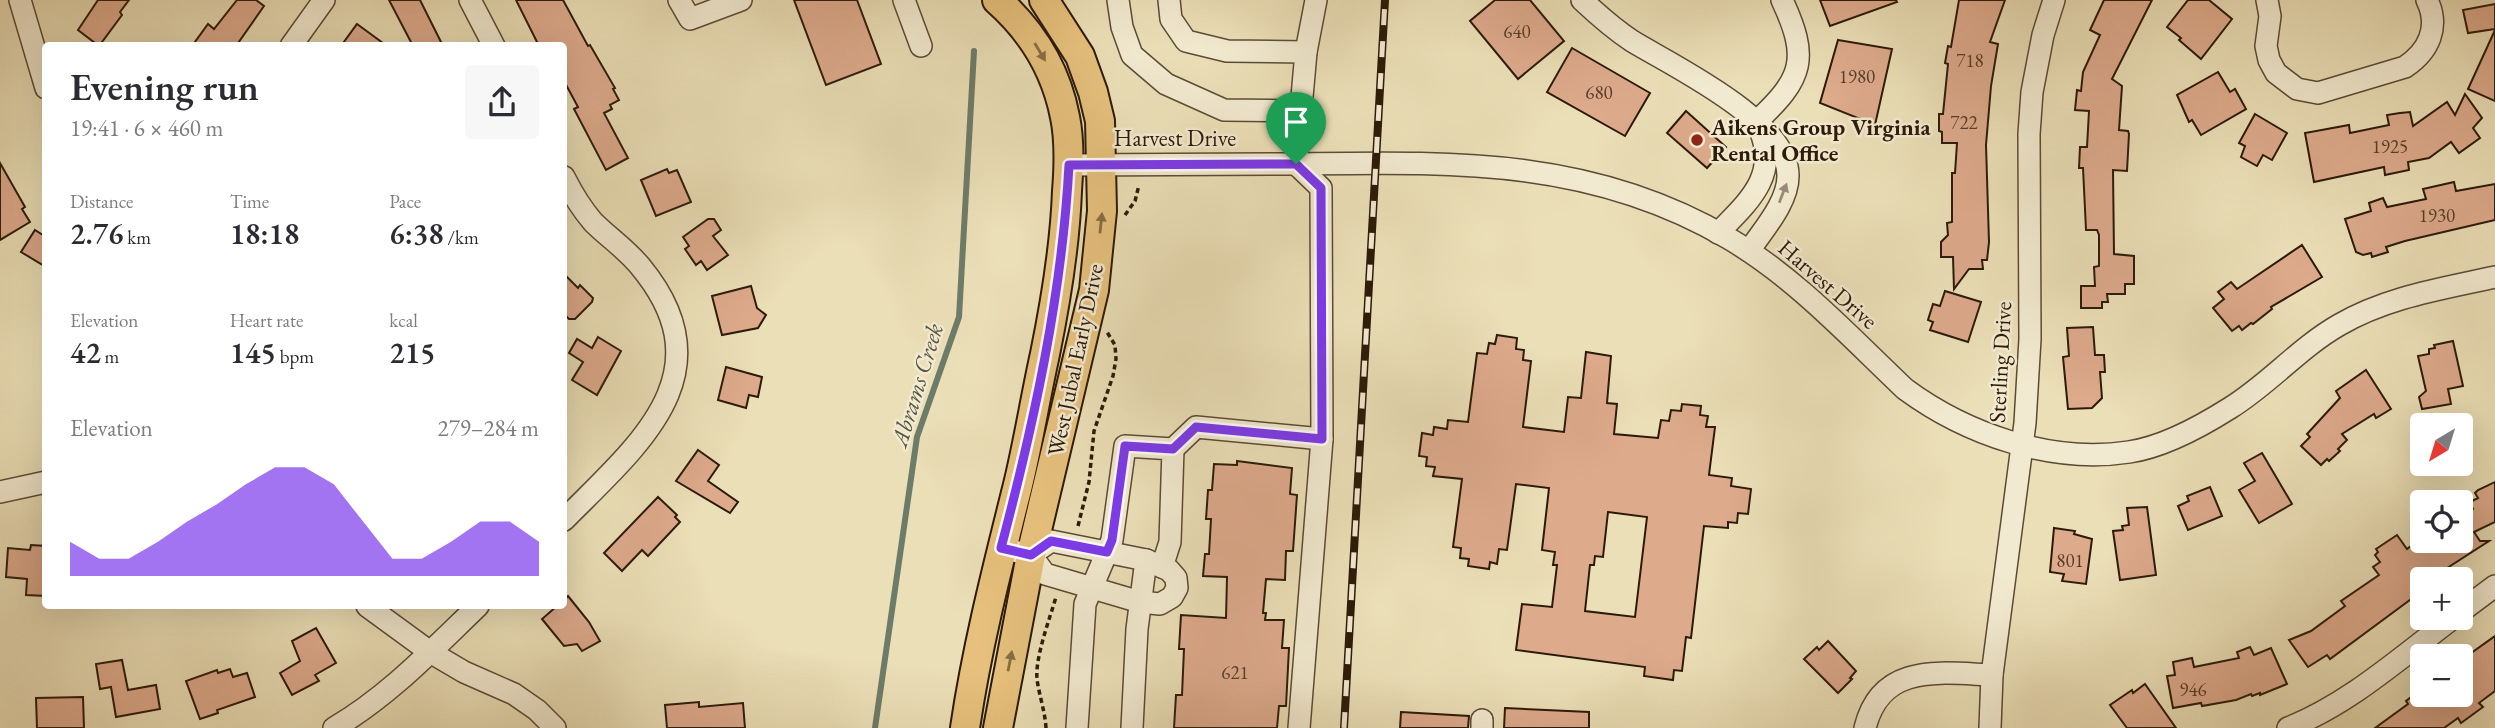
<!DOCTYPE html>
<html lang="en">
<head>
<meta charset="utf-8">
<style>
	:root { --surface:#fff; --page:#f7f7f7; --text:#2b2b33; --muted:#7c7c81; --accent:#7c3aed }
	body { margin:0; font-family:"EB Garamond",serif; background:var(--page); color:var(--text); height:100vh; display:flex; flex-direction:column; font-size:26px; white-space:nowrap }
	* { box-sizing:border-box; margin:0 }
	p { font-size:23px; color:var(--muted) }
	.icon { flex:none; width:38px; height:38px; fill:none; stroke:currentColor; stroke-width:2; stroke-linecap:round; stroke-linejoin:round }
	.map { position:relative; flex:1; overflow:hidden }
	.drawer { position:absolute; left:42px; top:42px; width:525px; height:567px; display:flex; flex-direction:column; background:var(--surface); border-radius:7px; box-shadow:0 7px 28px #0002 }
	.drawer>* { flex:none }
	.needle { width:46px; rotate:218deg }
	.fabs { position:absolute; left:2410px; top:413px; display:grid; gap:14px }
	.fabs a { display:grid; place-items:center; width:63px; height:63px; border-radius:7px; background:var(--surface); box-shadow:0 7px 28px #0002; font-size:35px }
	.pin { position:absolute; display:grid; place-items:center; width:60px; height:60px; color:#fff; margin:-72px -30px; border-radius:50% 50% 50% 0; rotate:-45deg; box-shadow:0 0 7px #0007 }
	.pin .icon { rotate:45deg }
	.round { display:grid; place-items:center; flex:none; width:74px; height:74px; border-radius:7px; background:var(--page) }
	.summary { display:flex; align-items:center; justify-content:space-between; height:119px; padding:0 28px }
	h1 { font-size:38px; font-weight:600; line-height:52px }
	.stats { display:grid; grid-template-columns:repeat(3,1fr); gap:10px; height:119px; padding:7px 28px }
	.stats div { display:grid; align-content:center }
	.stats b { font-size:30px; font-weight:600 }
	.stats small { font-size:19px; font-weight:400 }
	.stats p { font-size:19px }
	.chart { height:196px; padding:14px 28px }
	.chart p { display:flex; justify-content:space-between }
	.chart svg { width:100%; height:126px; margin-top:7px; fill:var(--accent); opacity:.7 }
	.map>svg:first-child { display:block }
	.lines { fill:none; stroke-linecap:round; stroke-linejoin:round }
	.stream { stroke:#6d7c69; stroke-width:6 }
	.building { fill:#ddaa8c; stroke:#2c1a09; stroke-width:2; fill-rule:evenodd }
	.minor-casing { stroke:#5c4b34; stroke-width:24 }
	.major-casing { stroke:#2c1a09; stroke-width:32 }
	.path { stroke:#2c1a09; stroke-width:3.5; stroke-dasharray:5 3.5; stroke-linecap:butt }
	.minor { stroke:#f2ead0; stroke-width:21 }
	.major { stroke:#e6c07c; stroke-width:28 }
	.rail-casing { stroke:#2c1a09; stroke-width:8 }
	.rail { stroke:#f2ead0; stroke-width:5; stroke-dasharray:16; stroke-linecap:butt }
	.oneway { fill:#896d42 }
	.oneway2 { fill:#998c76 }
	.route-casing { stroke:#fff; stroke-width:14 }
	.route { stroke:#7c3aed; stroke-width:9 }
	.poi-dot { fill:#8f2418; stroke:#f2ead0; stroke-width:2.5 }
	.labels { text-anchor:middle; stroke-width:5; stroke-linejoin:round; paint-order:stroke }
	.number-label { font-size:19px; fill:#583e2a }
	.poi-label { font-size:23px; font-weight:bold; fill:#2c1a09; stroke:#f2ead0; text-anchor:start }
	.street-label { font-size:23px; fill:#2c1a09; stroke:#f2ead0 }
	.water-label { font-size:24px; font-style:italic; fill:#525341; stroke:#f2ead0 }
</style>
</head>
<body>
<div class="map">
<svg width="2495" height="728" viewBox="0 0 2495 728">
	<rect width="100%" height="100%" fill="#ebdfb7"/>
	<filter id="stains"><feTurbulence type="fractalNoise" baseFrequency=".00286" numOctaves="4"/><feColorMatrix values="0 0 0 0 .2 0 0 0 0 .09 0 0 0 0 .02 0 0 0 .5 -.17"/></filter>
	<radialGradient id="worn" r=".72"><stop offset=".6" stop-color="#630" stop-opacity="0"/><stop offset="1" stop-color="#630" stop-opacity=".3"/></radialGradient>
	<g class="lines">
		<path class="stream" d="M875 728 917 437 959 317 974 51"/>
	</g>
	<g class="building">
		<path d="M98 0H129L120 12 122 15 99 46 78 30Z"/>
		<path d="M237 0H256L264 6 236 46H192L208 24 214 29Z"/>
		<path d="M389 0H420L443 46H413Z"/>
		<path d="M516 0H563L588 46 590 45 615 88 613 89 619 100 610 105 612 109 604 113 628 158 606 170 574 109 578 107 564 81V46H539Z"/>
		<path d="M794 0H857L881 64 826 85Z"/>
		<path d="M1495 0H1530L1564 41 1518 79 1470 21Z"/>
		<path d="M1820 0H1896L1897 2 1830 26Z"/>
		<path d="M1959 0H2005L1990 42 1998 44 1991 86 1986 145 1989 242 1987 260H1982L1983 269H1969L1954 289 1953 257H1941V242L1948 235 1947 223 1952 222V173H1955L1957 143H1942V132L1939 131V114H1943L1948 64 1945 63 1948 46 1951 47Z"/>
		<path d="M2104 0H2152L2112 79 2122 86 2119 130 2128 131 2129 134 2127 171 2113 170 2114 254 2134 256V284H2125V294H2107L2108 302H2102V308H2081V286H2095L2094 267 2099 266V235L2097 230H2086L2083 168H2079L2080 147H2087L2089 111 2075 110 2077 90 2081 91 2083 72 2100 35 2090 30Z"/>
		<path d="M2188 0H2209L2232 19 2201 59 2179 40 2181 38 2167 27Z"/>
		<path d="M2495 4V29L2468 33 2463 10Z"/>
		<path d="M357 24 387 46H341Z"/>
		<path d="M2495 30V101L2468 89Z"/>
		<path d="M1838 40 1892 49 1875 125 1820 103Z"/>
		<path d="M1572 48 1650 93 1625 136 1547 92Z"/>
		<path d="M2218 72 2230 92 2235 89 2246 109 2201 135 2192 120 2189 122 2177 95Z"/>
		<path d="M2465 94 2482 118 2473 128 2480 138 2459 153 2451 142 2429 158 2408 162 2409 170 2385 175 2384 167 2314 182 2305 133 2349 125 2350 133 2389 125 2387 115 2400 113 2410 112 2413 126 2447 102 2455 115Z"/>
		<path d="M1686 111 1726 147 1707 168 1667 133Z"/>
		<path d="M2255 114 2287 133 2272 160 2263 155 2257 166 2241 157 2245 146 2239 143Z"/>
		<path d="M0 163 25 207 22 209 30 222 0 240Z"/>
		<path d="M667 169 669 173 677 170 691 202 656 216 641 180Z"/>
		<path d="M2454 182 2456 191 2495 184V220L2405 241 2386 247 2388 252 2372 257 2371 253 2363 255 2356 252 2345 219 2371 211 2369 203 2383 198 2387 207 2426 199 2423 189Z"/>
		<path d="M708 219H714L721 230 713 236 728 255 707 270 701 261 696 265 685 249 689 246 683 237Z"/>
		<path d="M35 230 46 237V267L21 252Z"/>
		<path d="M2302 245 2322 277 2271 307 2272 309 2253 324 2251 323 2242 330 2239 326 2232 331 2213 308 2224 299 2218 292 2231 282 2237 289Z"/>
		<path d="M564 274 578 288 580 285 593 298 592 302 575 319H569L564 314Z"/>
		<path d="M751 286 757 308 766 315 758 328 722 335 712 296Z"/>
		<path d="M1945 291 1981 302 1968 342 1930 330 1933 322 1928 320 1933 304 1940 306Z"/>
		<path d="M2093 327 2095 355H2104L2105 372H2100L2102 398 2092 408 2068 409 2063 357 2069 356 2067 328Z"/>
		<path d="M1497 335 1517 338 1516 349 1524 350 1523 360 1531 361 1523 427 1564 432 1568 397 1581 398 1586 352 1611 356 1607 403 1617 404 1614 434 1658 438 1661 420 1669 421 1671 410 1681 411 1682 404 1701 406 1700 415 1708 416 1706 427H1715L1709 475 1732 478 1731 486 1751 489 1748 514 1738 513 1737 523 1728 522V528L1704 526 1691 638 1686 637 1682 671 1674 670 1673 680 1644 676 1645 667 1516 650 1522 604 1552 607 1557 565H1553L1555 552 1542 550 1549 488 1516 484 1507 550 1499 549 1497 564 1490 562 1489 569 1468 566 1469 559 1460 558 1461 548 1453 547 1462 479 1433 476 1435 467 1426 466 1427 457 1419 456 1422 433 1433 435 1434 427 1447 429 1448 420 1468 422 1477 353 1487 354 1489 343 1495 344ZM1608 512 1647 517 1635 617 1585 611 1590 565H1594L1595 556 1603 557Z"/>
		<path d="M598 337 621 351 597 395 572 380 583 362 569 353 577 339 592 348Z"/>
		<path d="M2453 341 2463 386 2448 389 2451 404 2422 409 2419 397 2426 391 2418 356 2429 354V349L2435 348 2434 345Z"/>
		<path d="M726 367 762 377 758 397 749 395 746 408 718 400Z"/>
		<path d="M2366 370 2391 409 2376 418 2374 414 2342 434 2347 440 2338 449 2340 451 2329 461 2327 459 2321 465 2301 446 2310 437 2307 434 2340 398 2336 391Z"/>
		<path d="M698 450 719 465 708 481 738 502 730 513 676 481Z"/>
		<path d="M2262 453 2292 504 2259 523 2239 490 2255 481 2244 463Z"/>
		<path d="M1237 461 1292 468 1290 494 1297 495 1293 551H1286L1285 580 1266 579 1263 613H1266L1265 620H1284L1282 648H1289L1286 706H1279L1277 728H1174L1176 695H1182L1184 649H1179L1181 615 1226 618 1227 577 1203 576 1205 554H1209L1211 519H1206L1208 490H1212L1214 464 1237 465Z"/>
		<path d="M2495 482V522L2474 532 2480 541H2489L2430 579H2422V591L2330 659 2327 655 2308 667 2289 640 2311 631 2345 606 2341 601 2379 575 2373 567 2380 562 2375 555 2378 552 2376 549 2397 535 2407 549 2412 545 2415 550 2428 541H2460V512L2463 516 2473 509 2470 502 2478 498 2475 493 2478 490Z"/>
		<path d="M2210 487 2222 516 2188 530 2178 506 2189 501 2187 496Z"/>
		<path d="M658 497 677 515 675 517 680 522 648 556 642 550 622 571 604 553Z"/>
		<path d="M2147 507 2156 575 2120 580 2113 531 2123 530 2122 526 2129 525 2127 508Z"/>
		<path d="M2054 528 2075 531 2074 534 2092 539 2086 584 2062 581 2064 574 2050 572Z"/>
		<path d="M31 545 46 546V596L26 595 27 579 6 577 8 548 30 550Z"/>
		<path d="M568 596 589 622 600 641 582 651 577 644 564 646 542 619 557 606H564V600Z"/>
		<path d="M316 628 336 663 315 675 319 681 292 695 280 673 300 661 292 641Z"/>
		<path d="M2495 636V691L2479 703 2483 707 2461 723 2458 718 2444 728H2375L2408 704 2406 701 2420 690 2422 695H2460V661Z"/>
		<path d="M1828 641 1856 671 1850 678 1852 679 1838 693 1804 659 1817 647 1819 650Z"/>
		<path d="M2250 647 2254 655 2271 648 2287 684 2260 695V693L2252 696 2251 694 2236 700 2202 706 2201 703 2173 708 2167 676 2175 675 2173 662 2192 658 2194 667 2239 658 2237 652Z"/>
		<path d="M122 660 128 690 156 685 160 709 116 717 111 687 100 689 96 664Z"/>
		<path d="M230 669 233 677 247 673 255 697 217 710 218 713 200 719 186 681 217 670 218 673Z"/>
		<path d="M2145 684 2176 728H2127L2110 705 2132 690 2133 693Z"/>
		<path d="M83 697 84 728H37L36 698Z"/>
		<path d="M699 702V707L743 703 745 728H667L665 705Z"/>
		<path d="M1505 708 1589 712V728H1504Z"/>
		<path d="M1401 712 1469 716 1468 728H1400Z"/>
	</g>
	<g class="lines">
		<defs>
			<g id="minor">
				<path d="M20 0 46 88"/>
				<path d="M470 0 494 46"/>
				<path d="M679 0 690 19 741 0"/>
				<path d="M904 0 921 46"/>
				<path d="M1118 0 1122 27 1132 55 1166 84 1224 110 1301 111"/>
				<path d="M1169 0 1171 19 1186 41 1227 51 1306 52"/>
				<path d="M1582 0C1598 15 1614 29 1632 41 1673 66 1789 121 1788 176 1788 203 1762 231 1749 251"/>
				<path d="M2267 0 2270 16 2266 46 2269 60 2276 73 2297 89 2318 93 2405 67C2429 51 2440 27 2427 0"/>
				<path d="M291 46 324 0"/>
				<path d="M1756 122C1804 78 1809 58 1782 0"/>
				<path d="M1069 165C1144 164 1220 165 1296 164 1450 162 1590 157 1728 238 1795 277 1849 336 1905 389 1966 434 2051 464 2129 452 2164 447 2200 427 2230 408 2269 384 2299 348 2339 325 2387 297 2441 289 2495 277"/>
				<path d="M564 177C572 193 581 208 593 222 608 237 626 249 640 266 729 373 638 445 564 520"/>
				<path d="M1718 233C1748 202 1779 176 1760 130"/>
				<path d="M1173 449 1196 427 1322 439"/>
				<path d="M0 492 46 482"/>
				<path d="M1001 548 1031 555 1045 574 1140 602 1160 604 1172 597 1177 588 1176 578 1169 570 1146 560 1051 541 1031 555"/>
				<path d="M367 606 430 652 464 672 514 694 537 710 555 728"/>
				<path d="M2460 612 2495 586"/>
				<path d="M334 728C389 696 433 649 478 606"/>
				<path d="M1077 728 1085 604 1112 540 1125 446 1173 449 1170 542 1162 567"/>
				<path d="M1132 728 1137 629 1146 560"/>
				<path d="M1299 728 1322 439 1321 188 1296 164 1306 52 1316 0"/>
				<path d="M1482 728V720"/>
				<path d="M1865 728C1881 662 1941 673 1992 675"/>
				<path d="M1990 728 1992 675 2025 423 2030 339 2029 134 2032 92 2043 35 2054 0"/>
				<path d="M2288 728C2349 704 2401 657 2453 618"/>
			</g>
			<g id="major">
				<path d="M965 728C977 647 997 569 1017 489 1028 445 1035 399 1045 354 1056 300 1065 246 1067 191 1069 166 1070 141 1065 117 1056 70 1032 31 997 0"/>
				<path d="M998 728 1031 555 1094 290 1102 211 1100 121 1093 92 1080 56 1044 0"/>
			</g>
		</defs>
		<use href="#minor" class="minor-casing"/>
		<use href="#major" class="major-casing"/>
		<g class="path">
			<path d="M1125 138 1136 141 1137 146"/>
			<path d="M1125 215 1135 201 1139 185"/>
			<path d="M1078 526 1089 482 1094 431 1113 376 1116 359 1115 345 1107 332"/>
			<path d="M1046 728C1045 711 1039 695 1037 679 1035 657 1050 618 1056 597"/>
		</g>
		<use href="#minor" class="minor"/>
		<use href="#major" class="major"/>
		<defs>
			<path id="rail" d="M1344 728 1385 0"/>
		</defs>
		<use href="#rail" class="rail-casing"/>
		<use href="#rail" class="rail"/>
	</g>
	<defs><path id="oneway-solid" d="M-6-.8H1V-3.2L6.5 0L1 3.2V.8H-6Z" transform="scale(1.75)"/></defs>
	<g class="oneway">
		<use href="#oneway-solid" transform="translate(1040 52) rotate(59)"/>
		<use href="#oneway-solid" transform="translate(1101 223) rotate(-84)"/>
		<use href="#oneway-solid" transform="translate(1010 661) rotate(-79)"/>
	</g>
	<use class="oneway2" href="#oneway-solid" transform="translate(1783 193) rotate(-69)"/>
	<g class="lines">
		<defs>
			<path id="route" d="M1296 164 1321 188 1322 439 1196 427 1173 449 1125 446 1112 540 1107 552 1051 541 1031 555 1001 548C1034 423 1062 295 1069 165Z"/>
		</defs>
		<use href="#route" class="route-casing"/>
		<use href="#route" class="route"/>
	</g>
	<circle class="poi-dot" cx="1697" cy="140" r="7"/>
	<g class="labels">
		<g class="number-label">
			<text x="1517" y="38">640</text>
			<text x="1970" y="67">718</text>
			<text x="1857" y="83">1980</text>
			<text x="1599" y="99">680</text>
			<text x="1964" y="129">722</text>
			<text x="2390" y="153">1925</text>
			<text x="2437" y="222">1930</text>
			<text x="2070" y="567">801</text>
			<text x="1235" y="679">621</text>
			<text x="2193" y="696">946</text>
		</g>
		<g class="poi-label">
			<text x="1711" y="135">Aikens Group Virginia<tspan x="1711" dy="26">Rental Office</tspan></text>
		</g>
		<g class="street-label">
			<text x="1175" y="146">Harvest Drive</text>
			<text transform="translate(1828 284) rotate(41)" y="8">Harvest Drive</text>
			<text transform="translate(1075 360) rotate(-78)" y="8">West Jubal Early Drive</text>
			<text transform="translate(2000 362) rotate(-87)" y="8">Sterling Drive</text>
		</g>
		<g class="water-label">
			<text transform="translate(917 385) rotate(-73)" y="8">Abrams Creek</text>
		</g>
	</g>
	<rect width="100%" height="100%" filter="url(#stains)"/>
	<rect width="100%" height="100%" fill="url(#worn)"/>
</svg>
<div class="fabs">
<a><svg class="needle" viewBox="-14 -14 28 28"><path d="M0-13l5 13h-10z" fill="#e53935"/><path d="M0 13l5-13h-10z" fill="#7c7c81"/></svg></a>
<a><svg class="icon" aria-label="locate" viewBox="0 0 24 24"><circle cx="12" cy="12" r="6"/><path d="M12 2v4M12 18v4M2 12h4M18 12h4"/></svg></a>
<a>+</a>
<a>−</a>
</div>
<div class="pin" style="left:1296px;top:164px;background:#1e9e55"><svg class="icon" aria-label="arrive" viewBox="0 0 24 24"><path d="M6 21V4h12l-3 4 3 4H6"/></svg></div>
<section class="drawer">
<div class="summary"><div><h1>Evening run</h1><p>19:41 · 6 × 460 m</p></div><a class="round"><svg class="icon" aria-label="share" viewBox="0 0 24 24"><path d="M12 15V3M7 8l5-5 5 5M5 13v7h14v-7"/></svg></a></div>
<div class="stats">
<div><p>Distance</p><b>2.76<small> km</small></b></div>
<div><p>Time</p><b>18:18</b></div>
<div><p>Pace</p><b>6:38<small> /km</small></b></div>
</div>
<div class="stats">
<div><p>Elevation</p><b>42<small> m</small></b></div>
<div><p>Heart rate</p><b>145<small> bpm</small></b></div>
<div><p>kcal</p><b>215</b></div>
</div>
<div class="chart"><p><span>Elevation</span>279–284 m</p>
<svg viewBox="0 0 160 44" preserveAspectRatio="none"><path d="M0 44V32L10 38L20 38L30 32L40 25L50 19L60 12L70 6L80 6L90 12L100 25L110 38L120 38L130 32L140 25L150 25L160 32V44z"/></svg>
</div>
</section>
</div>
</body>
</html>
